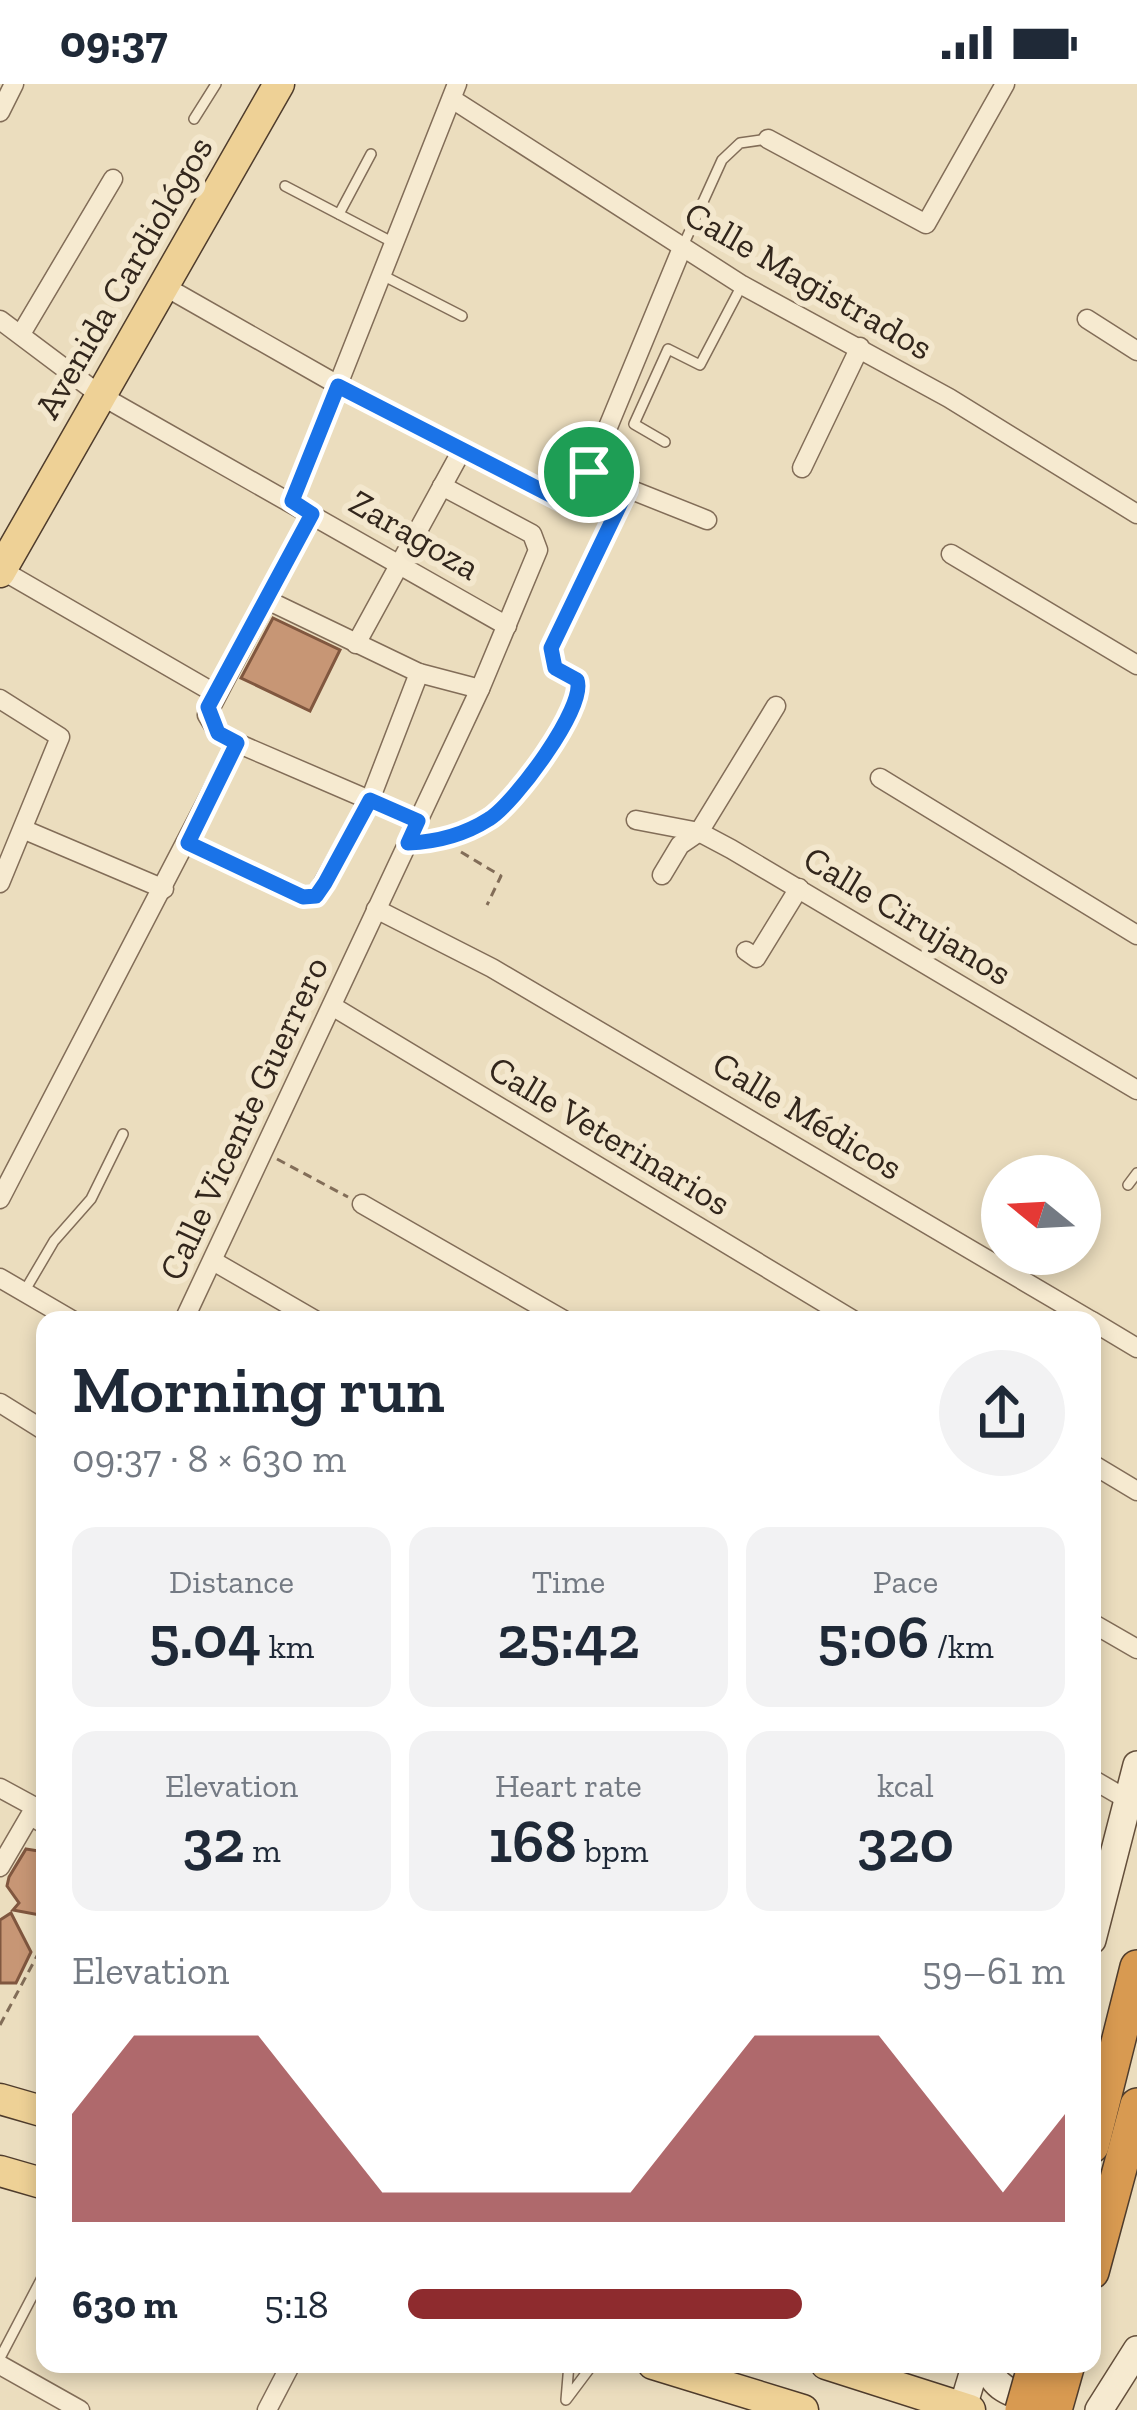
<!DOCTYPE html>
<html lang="en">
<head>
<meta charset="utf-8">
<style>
	:root { --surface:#fff; --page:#f2f2f3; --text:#1f2937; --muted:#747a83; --accent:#8e2b2e }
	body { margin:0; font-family:"Zilla Slab",serif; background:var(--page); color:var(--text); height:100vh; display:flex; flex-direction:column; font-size:45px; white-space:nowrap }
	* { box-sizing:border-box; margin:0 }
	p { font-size:39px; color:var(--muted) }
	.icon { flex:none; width:66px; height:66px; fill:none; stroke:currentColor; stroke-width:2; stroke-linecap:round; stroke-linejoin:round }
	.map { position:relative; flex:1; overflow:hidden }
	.panel { position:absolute; left:36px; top:1227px; width:1065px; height:1062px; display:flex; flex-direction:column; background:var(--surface); border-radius:24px; box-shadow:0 6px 18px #0003 }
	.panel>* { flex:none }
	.needle { width:78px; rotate:288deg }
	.controls { position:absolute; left:981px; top:1071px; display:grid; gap:24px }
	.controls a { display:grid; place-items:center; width:120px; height:120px; border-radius:50%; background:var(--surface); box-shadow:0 6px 18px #0003; font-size:60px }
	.pin { position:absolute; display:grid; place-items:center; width:102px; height:102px; color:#fff; margin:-51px; border:6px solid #fff; border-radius:50%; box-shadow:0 3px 12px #0007 }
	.round { display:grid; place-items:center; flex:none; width:126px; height:126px; border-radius:63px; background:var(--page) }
	.head { display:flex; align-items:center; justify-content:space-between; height:204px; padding:0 36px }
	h1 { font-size:66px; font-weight:600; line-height:90px }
	.stats { display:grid; grid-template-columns:repeat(3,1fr); gap:18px; height:204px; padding:12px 36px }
	.stats div { display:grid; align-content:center; border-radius:24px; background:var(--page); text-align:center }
	.stats b { font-size:60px; font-weight:600 }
	.stats small { font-size:33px; font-weight:400 }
	.stats p { font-size:33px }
	.chart { height:336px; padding:24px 36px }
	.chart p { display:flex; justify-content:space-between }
	.chart svg { width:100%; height:216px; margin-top:12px; fill:var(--accent); opacity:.7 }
	ul { padding:0 36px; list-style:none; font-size:39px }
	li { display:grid; grid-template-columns:192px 144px 1fr; align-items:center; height:90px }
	li i { height:30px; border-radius:15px; background:var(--accent) }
	.status { display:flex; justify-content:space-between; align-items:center; height:84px; padding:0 60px; background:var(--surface); direction:ltr }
	.status svg { height:33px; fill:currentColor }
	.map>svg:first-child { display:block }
	.building { fill:#c79675; stroke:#80573f; stroke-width:3 }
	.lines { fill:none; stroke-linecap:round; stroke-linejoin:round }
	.lane-casing { stroke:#826d58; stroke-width:12 }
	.street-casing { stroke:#826d58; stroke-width:21 }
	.secondary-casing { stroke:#644f3b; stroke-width:30 }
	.primary-casing { stroke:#4f3c2c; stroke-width:33 }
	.highway-casing { stroke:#4f3c2c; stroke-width:36 }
	.path { stroke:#826d58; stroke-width:3; stroke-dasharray:9 6; stroke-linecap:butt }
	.lane { stroke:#f6ead0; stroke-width:9 }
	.street { stroke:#f6ead0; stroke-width:18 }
	.secondary { stroke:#f6ead0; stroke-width:27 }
	.primary { stroke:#eed196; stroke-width:30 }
	.highway { stroke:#d89a51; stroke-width:33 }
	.highway-bridge-casing { stroke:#4f3c2c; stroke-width:36; stroke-linecap:butt }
	.highway-bridge { stroke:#d89a51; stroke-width:33 }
	.route-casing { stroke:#fff; stroke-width:24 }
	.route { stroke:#1a73e8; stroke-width:15 }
	.labels { text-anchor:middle; stroke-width:12; stroke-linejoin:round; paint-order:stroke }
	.street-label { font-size:36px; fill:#32261c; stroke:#f3e7cd }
</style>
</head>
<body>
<div class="status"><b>09:37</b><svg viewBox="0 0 49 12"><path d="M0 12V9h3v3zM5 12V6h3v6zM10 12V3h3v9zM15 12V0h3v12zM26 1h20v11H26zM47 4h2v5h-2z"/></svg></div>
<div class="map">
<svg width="1137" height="2326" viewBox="0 0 1137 2326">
	<rect width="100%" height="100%" fill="#ebddbe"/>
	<g class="building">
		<path d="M273 534 340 566 310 627 241 594Z"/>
		<path d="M26 1765 45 1768V1832L13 1826 19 1819 7 1802 9 1793Z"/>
		<path d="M11 1829 31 1868 16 1899H0V1836Z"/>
	</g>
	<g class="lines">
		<defs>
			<g id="lane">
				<path d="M194 35 216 0"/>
				<path d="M285 102 394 159"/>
				<path d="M339 130 371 70"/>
				<path d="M682 164 722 76 740 59 768 55"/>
				<path d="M382 191 462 232"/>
				<path d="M665 358 634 340 668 265 700 281 742 201"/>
				<path d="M1128 1101 1137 1089"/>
				<path d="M24 1208 54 1157 91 1115 123 1050"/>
				<path d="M29 1736 45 1746"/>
				<path d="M0 2274 45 2188"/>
				<path d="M569 2280 566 2316 593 2280"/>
			</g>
			<g id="street">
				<path d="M452 15 742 201 949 314 1137 430"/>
				<path d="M0 28 14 0"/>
				<path d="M768 55 926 140 1005 0"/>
				<path d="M164 202 338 301 568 419 589 389 682 164"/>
				<path d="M1087 235 1137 267"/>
				<path d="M0 236 100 311 507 542"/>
				<path d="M21 250 113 95"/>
				<path d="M802 384 860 263"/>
				<path d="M589 389 707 436"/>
				<path d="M292 417 457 0"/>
				<path d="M312 429 207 631 218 649 237 659 418 737"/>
				<path d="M951 470 1137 581"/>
				<path d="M0 485 216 610"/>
				<path d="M265 515 419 589 480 605"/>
				<path d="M356 560 462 366"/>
				<path d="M0 615 60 653 0 799"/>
				<path d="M880 694 1137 851"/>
				<path d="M636 736 699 748 731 765 1137 1006"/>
				<path d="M25 746 164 805"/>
				<path d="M188 759 303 813 316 812 370 716 419 589"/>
				<path d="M408 759C438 758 464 752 489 735 514 720 587 621 577 596L555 584 551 564 627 406"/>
				<path d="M662 791 680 761 699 748 776 622"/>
				<path d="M376 825 492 884 1090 1236"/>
				<path d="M746 867 756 874 799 804"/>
				<path d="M332 922 853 1236"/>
				<path d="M0 1115 237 659"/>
				<path d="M362 1120 564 1236"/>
				<path d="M213 1177 315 1236"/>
				<path d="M0 1194 72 1236"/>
				<path d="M184 1236 480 605 538 466 532 450 442 402"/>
				<path d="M1092 1237 1137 1264"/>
				<path d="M0 1319 45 1347"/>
				<path d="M1092 1380 1137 1407"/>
				<path d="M1092 1539 1137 1565"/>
				<path d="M1092 1695 1128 1716"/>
				<path d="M0 1704 35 1723 0 1783"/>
				<path d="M0 2281 80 2326"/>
				<path d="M267 2326 291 2280"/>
			</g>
			<g id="secondary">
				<path d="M1092 1856 1137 1681"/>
				<path d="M987 2280C994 2308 1019 2311 1043 2319"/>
				<path d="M962 2326 976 2280"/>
				<path d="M1099 2326 1137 2266"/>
			</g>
			<g id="primary">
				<path d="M0 488 279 0"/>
				<path d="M0 2015 45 2028"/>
				<path d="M0 2087 45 2100"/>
				<path d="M653 2280 803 2326"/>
				<path d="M826 2280 970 2326"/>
			</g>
			<g id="highway">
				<path d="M1092 2062 1137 1883"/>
				<path d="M1092 2188 1137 2021"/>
			</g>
		</defs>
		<use href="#lane" class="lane-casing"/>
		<use href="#street" class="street-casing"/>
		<use href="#secondary" class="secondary-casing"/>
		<use href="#primary" class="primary-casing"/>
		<use href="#highway" class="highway-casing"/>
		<g class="path">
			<path d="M461 768 501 792 487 821"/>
			<path d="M277 1075 348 1113"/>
			<path d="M0 1941 45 1857"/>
		</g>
		<use href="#lane" class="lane"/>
		<use href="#street" class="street"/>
		<use href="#secondary" class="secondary"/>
		<use href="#primary" class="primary"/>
		<use href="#highway" class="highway"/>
		<defs>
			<g id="highway-bridge">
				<path d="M1022 2326 1035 2280"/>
				<path d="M1055 2326 1068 2280"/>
			</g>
		</defs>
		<use href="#highway-bridge" class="highway-bridge-casing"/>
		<use href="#highway-bridge" class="highway-bridge"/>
	</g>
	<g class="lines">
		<defs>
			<path id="route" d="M338 302 562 417H573L589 388 627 406 551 564 555 584 577 596C587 622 514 720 489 735 464 751 437 758 408 759L418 737 370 716 325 799 316 812 303 813 188 759 237 659 218 649 208 623 312 430 292 417Z"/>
		</defs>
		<use href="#route" class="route-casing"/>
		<use href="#route" class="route"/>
	</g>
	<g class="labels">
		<g class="street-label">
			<text transform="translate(123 193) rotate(-60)" y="13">Avenida Cardiológos</text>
			<text transform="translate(809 196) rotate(30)" y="13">Calle Magistrados</text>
			<text transform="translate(415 450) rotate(30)" y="13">Zaragoza</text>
			<text transform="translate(908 831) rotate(31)" y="13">Calle Cirujanos</text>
			<text transform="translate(808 1031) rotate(31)" y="13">Calle Médicos</text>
			<text transform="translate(243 1034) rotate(-65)" y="13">Calle Vicente Guerrero</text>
			<text transform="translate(610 1051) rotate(31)" y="13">Calle Veterinarios</text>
		</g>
	</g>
</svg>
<div class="controls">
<a><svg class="needle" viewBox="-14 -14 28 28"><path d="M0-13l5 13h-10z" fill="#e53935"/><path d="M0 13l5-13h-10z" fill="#747a83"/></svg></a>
</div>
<div class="pin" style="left:589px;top:388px;background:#1e9e55"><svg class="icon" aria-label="arrive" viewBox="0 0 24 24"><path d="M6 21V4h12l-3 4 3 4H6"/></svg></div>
<section class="panel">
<div class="head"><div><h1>Morning run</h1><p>09:37 · 8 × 630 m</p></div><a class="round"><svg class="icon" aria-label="share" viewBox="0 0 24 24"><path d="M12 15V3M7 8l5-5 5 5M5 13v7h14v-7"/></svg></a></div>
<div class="stats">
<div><p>Distance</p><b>5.04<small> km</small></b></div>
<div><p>Time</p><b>25:42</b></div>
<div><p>Pace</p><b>5:06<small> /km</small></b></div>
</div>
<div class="stats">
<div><p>Elevation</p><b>32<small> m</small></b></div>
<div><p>Heart rate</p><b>168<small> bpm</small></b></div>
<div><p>kcal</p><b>320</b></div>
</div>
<div class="chart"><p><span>Elevation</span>59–61 m</p>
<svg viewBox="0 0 160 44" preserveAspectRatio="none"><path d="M0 44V22L10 6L20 6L30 6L40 22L50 38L60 38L70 38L80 38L90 38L100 22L110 6L120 6L130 6L140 22L150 38L160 22V44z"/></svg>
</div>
<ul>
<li><b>630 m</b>5:18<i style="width:60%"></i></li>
</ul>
</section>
</div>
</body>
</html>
